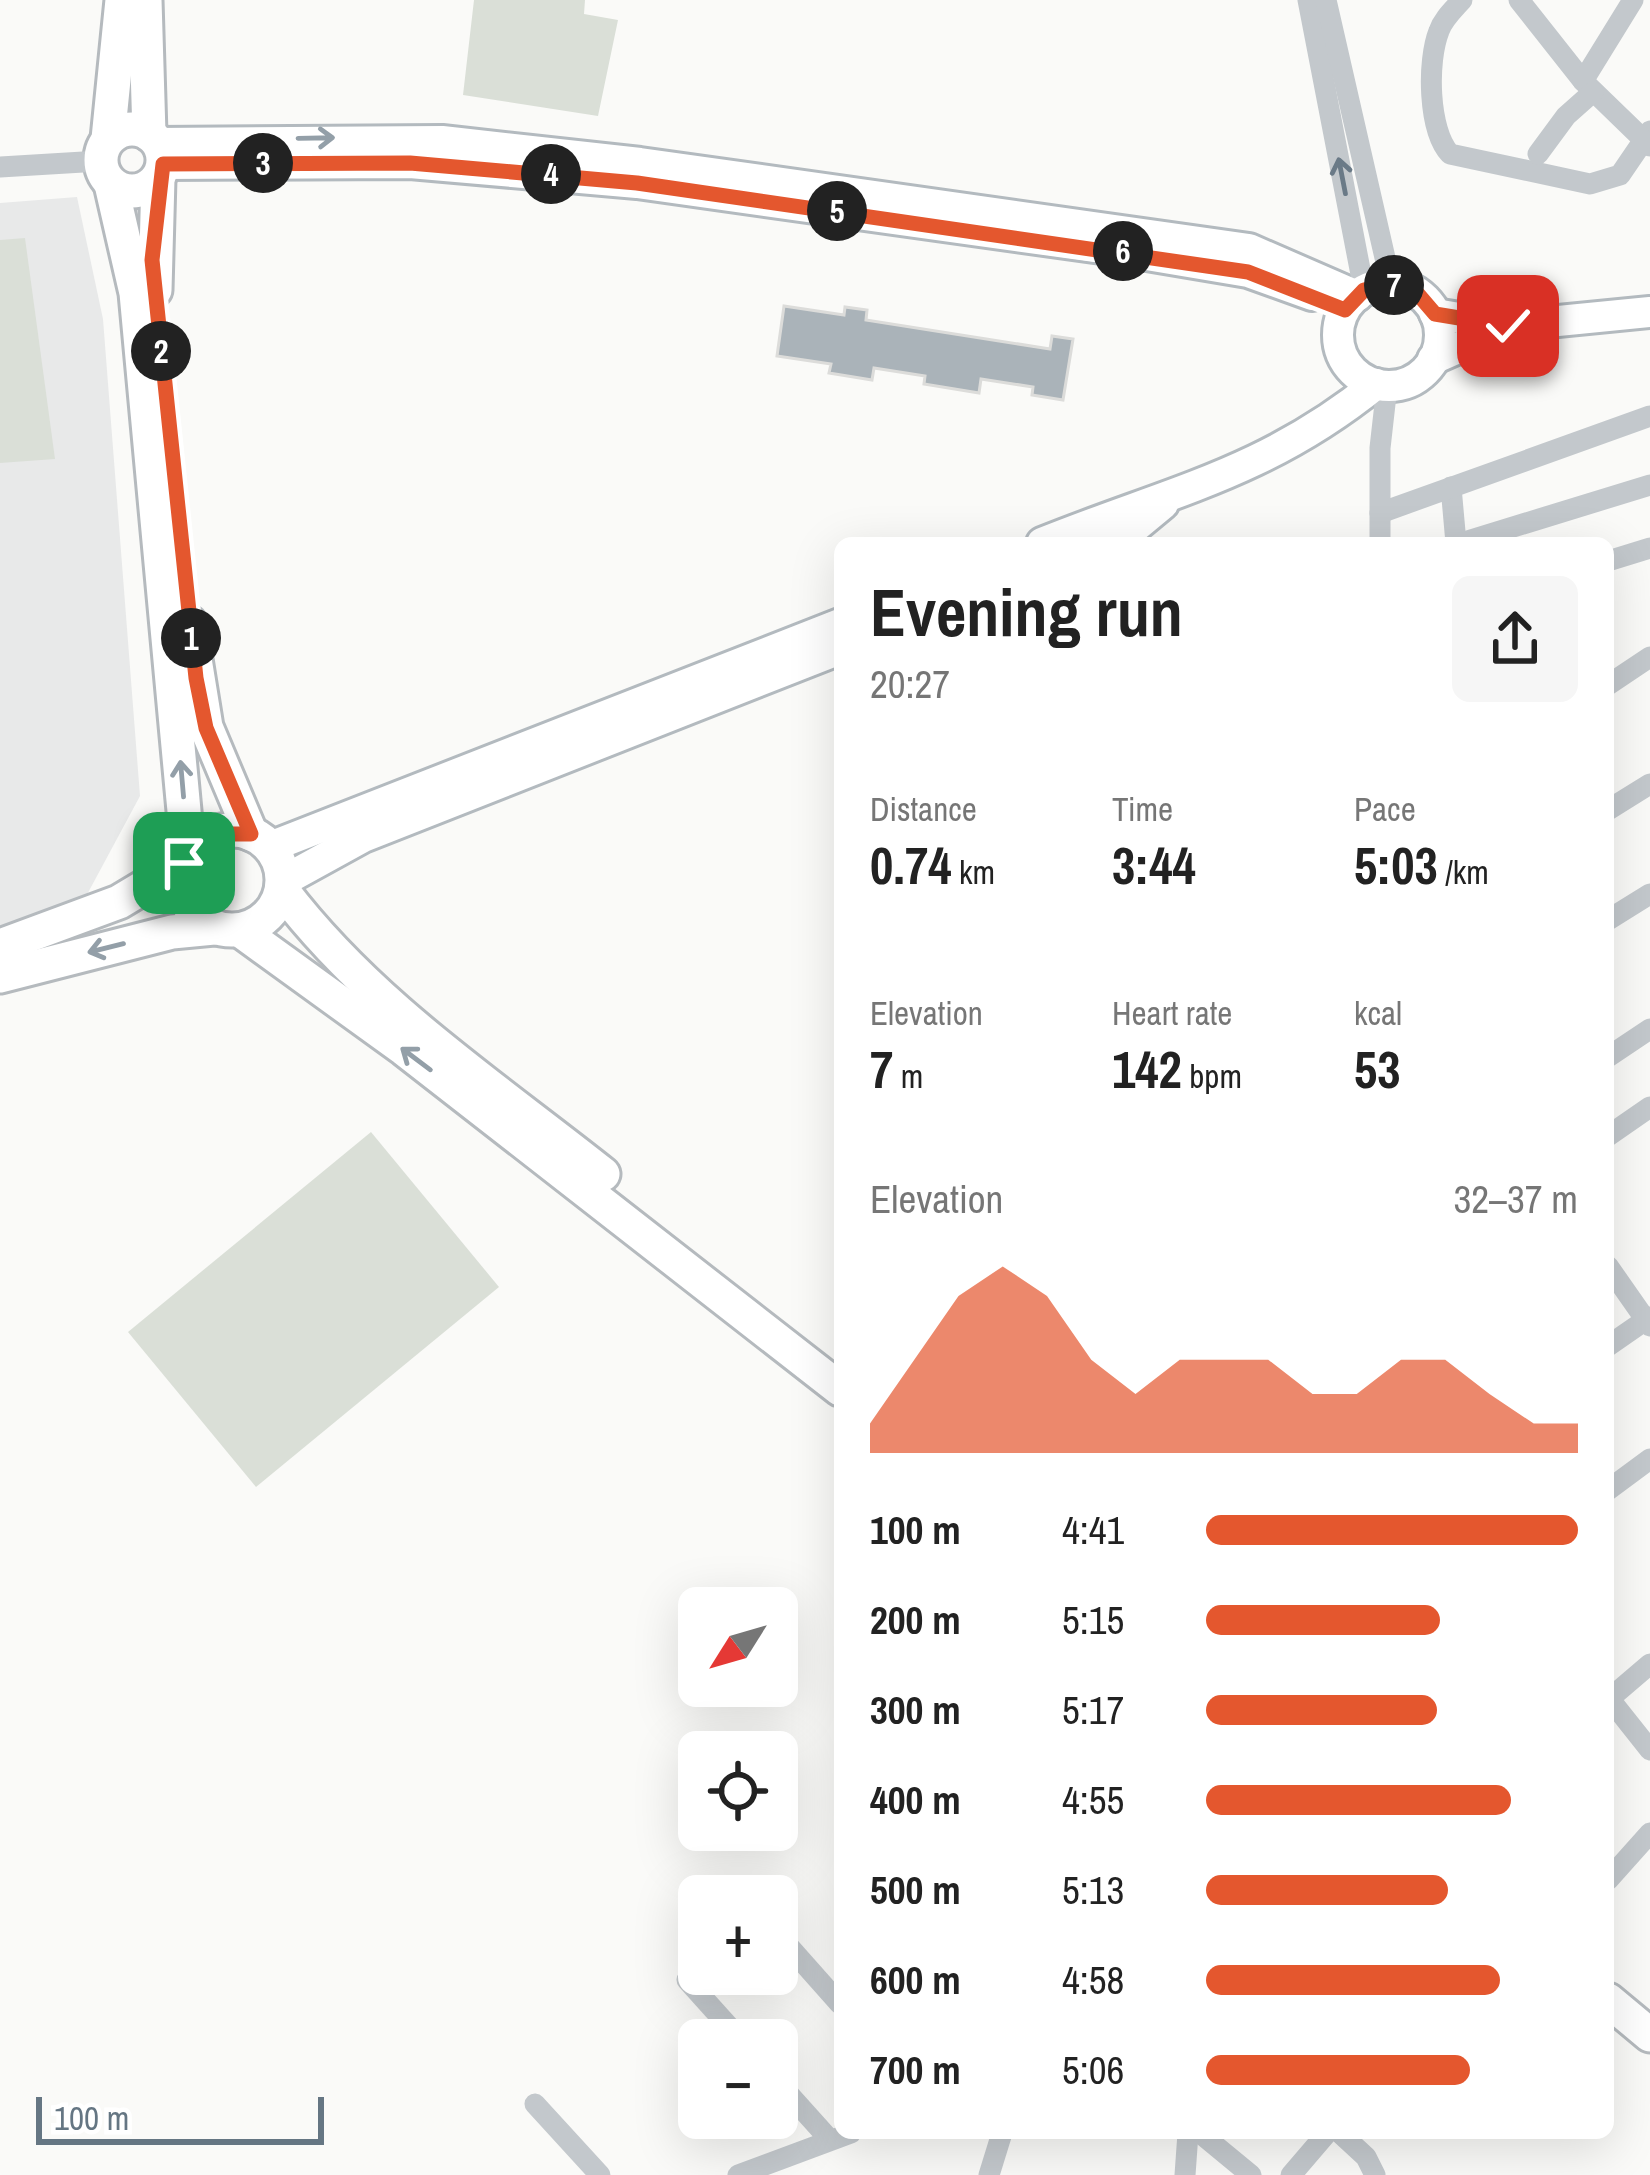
<!DOCTYPE html>
<html lang="en">
<head>
<meta charset="utf-8">
<style>
	:root { --surface:#fff; --page:#f6f6f6; --text:#222; --muted:#767676; --accent:#e4572e }
	body { margin:0; font-family:"Archivo Narrow",sans-serif; background:var(--page); color:var(--text); height:100vh; display:flex; flex-direction:column; font-size:45px; white-space:nowrap }
	* { box-sizing:border-box; margin:0 }
	p { font-size:39px; color:var(--muted) }
	.icon { flex:none; width:66px; height:66px; fill:none; stroke:currentColor; stroke-width:2; stroke-linecap:round; stroke-linejoin:round }
	.map { position:relative; flex:1; overflow:hidden }
	.panel { position:absolute; left:834px; top:537px; width:780px; height:1602px; display:flex; flex-direction:column; background:var(--surface); border-radius:18px; box-shadow:0 12px 48px #0002 }
	.panel>* { flex:none }
	.needle { width:78px; rotate:233deg }
	.controls { position:absolute; left:678px; top:1587px; display:grid; gap:24px }
	.controls a { display:grid; place-items:center; width:120px; height:120px; border-radius:18px; background:var(--surface); box-shadow:0 12px 48px #0002; font-size:60px }
	.scale { position:absolute; left:36px; bottom:30px; width:288px; box-sizing:border-box; padding-left:12px; border:6px solid #657683; border-top:0; font-size:33px; line-height:42px; white-space:nowrap; color:#657683; -webkit-text-stroke:9px #fff; paint-order:stroke }
	.pin { position:absolute; display:grid; place-items:center; width:102px; height:102px; color:#fff; margin:-51px; border-radius:24px; box-shadow:0 6px 18px #0006 }
	.km { position:absolute; width:60px; height:60px; margin:-30px; border-radius:50%; background:#222; color:#fff; font-size:33px; line-height:60px; text-align:center }
	.round { display:grid; place-items:center; flex:none; width:126px; height:126px; border-radius:18px; background:var(--page) }
	.overview { display:flex; align-items:center; justify-content:space-between; height:204px; padding:0 36px }
	h1 { font-size:66px; font-weight:700; line-height:90px }
	.stats { display:grid; grid-template-columns:repeat(3,1fr); gap:18px; height:204px; padding:12px 36px }
	.stats div { display:grid; align-content:center }
	.stats b { font-size:51px; font-weight:700 }
	.stats small { font-size:33px; font-weight:400 }
	.stats p { font-size:33px }
	.chart { height:336px; padding:24px 36px }
	.chart p { display:flex; justify-content:space-between }
	.chart svg { width:100%; height:216px; margin-top:12px; fill:var(--accent); opacity:.7 }
	ul { padding:0 36px; list-style:none; font-size:39px }
	li { display:grid; grid-template-columns:192px 144px 1fr; align-items:center; height:90px }
	li i { height:30px; border-radius:15px; background:var(--accent) }
	.map>svg:first-child { display:block }
	.built { fill:#e8e9e9 }
	.green { fill:#dadfd7 }
	.building { fill:#aab3b9; stroke:#dcdcda; stroke-width:3 }
	.lines { fill:none; stroke-linecap:round; stroke-linejoin:round }
	.secondary-casing { stroke:#b3babf; stroke-width:36 }
	.primary-casing { stroke:#b5babe; stroke-width:39 }
	.street { stroke:#c3c8cc; stroke-width:21 }
	.secondary { stroke:#fff; stroke-width:30 }
	.primary { stroke:#fff; stroke-width:33 }
	.oneway { stroke:#939fa8 }
	.oneway2 { stroke:#6a7a87 }
	.route-casing { stroke:#fff; stroke-width:24 }
	.route { stroke:#e4572e; stroke-width:15 }
</style>
</head>
<body>
<div class="map">
<svg width="1650" height="2175" viewBox="0 0 1650 2175">
	<rect width="100%" height="100%" fill="#fafaf8"/>
	<path class="built" d="M77 197 103 319 140 796 83 902 0 929V203Z"/>
	<g class="green">
		<path d="M474 0H585L584 14 618 20 598 116 463 95Z"/>
		<path d="M25 238 55 459 0 463V240Z"/>
		<path d="M371 1132 499 1287 256 1487 128 1332Z"/>
	</g>
	<path class="building" d="M784 306 844 315 845 307 867 310 866 320 1050 349 1052 336 1073 339 1063 400 1032 395 1033 387 981 379 979 393 924 384 925 376 874 368 872 380 829 373 831 364 777 356Z"/>
	<g class="lines">
		<defs>
			<g id="secondary">
				<path d="M157 143 442 141 640 163 1249 249 1357 296"/>
				<path d="M163 164 410 163 637 183 1123 251 1248 272 1312 295"/>
				<circle cx="1389" cy="335" r="51"/>
				<path d="M1435 314 1508 326 1650 312"/>
				<path d="M1433 359 1508 326"/>
				<path d="M1042 543C1168 492 1265 474 1376 384"/>
				<path d="M1105 543 1128 533 1163 504"/>
				<path d="M270 847 840 624"/>
				<path d="M283 881 363 837 840 649"/>
			</g>
			<g id="primary">
				<path d="M145 0 149 134"/>
				<circle cx="132" cy="160" r="31"/>
				<path d="M108 139 122 0"/>
				<path d="M111 184 136 293 188 854"/>
				<path d="M155 290 158 178"/>
				<path d="M189 622 206 727 251 834"/>
				<circle cx="232" cy="880" r="50"/>
				<path d="M282 890C368 1004 491 1085 603 1174"/>
				<path d="M241 931 404 1049 840 1389"/>
				<path d="M0 946 119 902 184 863"/>
				<path d="M0 976 172 932 214 928"/>
				<path d="M1608 2000 1650 2035"/>
			</g>
		</defs>
		<use href="#secondary" class="secondary-casing"/>
		<use href="#primary" class="primary-casing"/>
		<g class="street">
			<path d="M1308 0 1364 290"/>
			<path d="M1326 0 1391 284"/>
			<path d="M1462 0C1453 10 1443 19 1439 31 1427 61 1428 130 1450 154L1590 184 1620 175 1650 131"/>
			<path d="M1519 0 1583 81 1650 146"/>
			<path d="M1583 81 1633 0"/>
			<path d="M1538 154 1566 116 1593 92"/>
			<path d="M0 167 100 161"/>
			<path d="M1451 487 1456 543"/>
			<path d="M1380 513 1650 416"/>
			<path d="M1380 543V448L1387 386"/>
			<path d="M1461 543 1650 485"/>
			<path d="M1608 561 1650 548"/>
			<path d="M1608 685 1650 657"/>
			<path d="M1608 810 1650 784"/>
			<path d="M1608 920 1650 894"/>
			<path d="M1608 1057 1650 1029"/>
			<path d="M1608 1136 1650 1107"/>
			<path d="M1608 1266 1650 1326"/>
			<path d="M1608 1346 1650 1317"/>
			<path d="M1608 1490 1650 1459"/>
			<path d="M1608 1697 1650 1750"/>
			<path d="M1609 1699 1650 1664"/>
			<path d="M1608 1880 1650 1833"/>
			<path d="M777 1933 840 2004"/>
			<path d="M687 1980 741 2040"/>
			<path d="M777 2081 830 2140"/>
			<path d="M535 2104 600 2175"/>
			<path d="M1200 2133 1251 2175"/>
			<path d="M1340 2133 1366 2157 1375 2175"/>
			<path d="M738 2175 851 2133"/>
			<path d="M989 2175 1002 2133"/>
			<path d="M1185 2175 1188 2133"/>
			<path d="M1291 2175 1327 2133"/>
		</g>
		<use href="#secondary" class="secondary"/>
		<use href="#primary" class="primary"/>
	</g>
	<defs><path id="oneway-shaft" d="M-6 0H5M1.5-3L5.5 0L1.5 3" fill="none" stroke-width="1.6" stroke-linecap="round" stroke-linejoin="round" transform="scale(3)"/></defs>
	<g class="oneway">
		<use href="#oneway-shaft" transform="translate(316 138) rotate(-1)"/>
		<use href="#oneway-shaft" transform="translate(182 779) rotate(-95)"/>
		<use href="#oneway-shaft" transform="translate(106 948) rotate(166)"/>
		<use href="#oneway-shaft" transform="translate(416 1059) rotate(-143)"/>
	</g>
	<use class="oneway2" href="#oneway-shaft" transform="translate(1342 176) rotate(-101)"/>
	<g class="lines">
		<defs>
			<path id="route" d="M184 863 210 834H251L206 728 196 678 152 260 163 164 410 163 637 183 1248 272 1345 310 1364 290 1390 284 1417 293 1435 314 1508 326"/>
		</defs>
		<use href="#route" class="route-casing"/>
		<use href="#route" class="route"/>
	</g>
</svg>
<div class="controls">
<a><svg class="needle" viewBox="-14 -14 28 28"><path d="M0-13l5 13h-10z" fill="#e53935"/><path d="M0 13l5-13h-10z" fill="#767676"/></svg></a>
<a><svg class="icon" aria-label="locate" viewBox="0 0 24 24"><circle cx="12" cy="12" r="6"/><path d="M12 2v4M12 18v4M2 12h4M18 12h4"/></svg></a>
<a>+</a>
<a>−</a>
</div>
<div class="scale">100 m</div>
<div class="pin" style="left:184px;top:863px;background:#1e9e55"><svg class="icon" aria-label="arrive" viewBox="0 0 24 24"><path d="M6 21V4h12l-3 4 3 4H6"/></svg></div>
<div class="pin" style="left:1508px;top:326px;background:#d93025"><svg class="icon" aria-label="check" viewBox="0 0 24 24"><path d="M5 12l5 5 9-10"/></svg></div>
<b class="km" style="left:191px;top:638px">1</b>
<b class="km" style="left:161px;top:351px">2</b>
<b class="km" style="left:263px;top:163px">3</b>
<b class="km" style="left:551px;top:174px">4</b>
<b class="km" style="left:837px;top:211px">5</b>
<b class="km" style="left:1123px;top:251px">6</b>
<b class="km" style="left:1394px;top:285px">7</b>
<section class="panel">
<div class="overview"><div><h1>Evening run</h1><p>20:27</p></div><a class="round"><svg class="icon" aria-label="share" viewBox="0 0 24 24"><path d="M12 15V3M7 8l5-5 5 5M5 13v7h14v-7"/></svg></a></div>
<div class="stats">
<div><p>Distance</p><b>0.74<small> km</small></b></div>
<div><p>Time</p><b>3:44</b></div>
<div><p>Pace</p><b>5:03<small> /km</small></b></div>
</div>
<div class="stats">
<div><p>Elevation</p><b>7<small> m</small></b></div>
<div><p>Heart rate</p><b>142<small> bpm</small></b></div>
<div><p>kcal</p><b>53</b></div>
</div>
<div class="chart"><p><span>Elevation</span>32–37 m</p>
<svg viewBox="0 0 160 44" preserveAspectRatio="none"><path d="M0 44V38L10 25L20 12L30 6L40 12L50 25L60 32L70 25L80 25L90 25L100 32L110 32L120 25L130 25L140 32L150 38L160 38V44z"/></svg>
</div>
<ul>
<li><b>100 m</b>4:41<i style="width:100%"></i></li>
<li><b>200 m</b>5:15<i style="width:63%"></i></li>
<li><b>300 m</b>5:17<i style="width:62%"></i></li>
<li><b>400 m</b>4:55<i style="width:82%"></i></li>
<li><b>500 m</b>5:13<i style="width:65%"></i></li>
<li><b>600 m</b>4:58<i style="width:79%"></i></li>
<li><b>700 m</b>5:06<i style="width:71%"></i></li>
</ul>
</section>
</div>
</body>
</html>
